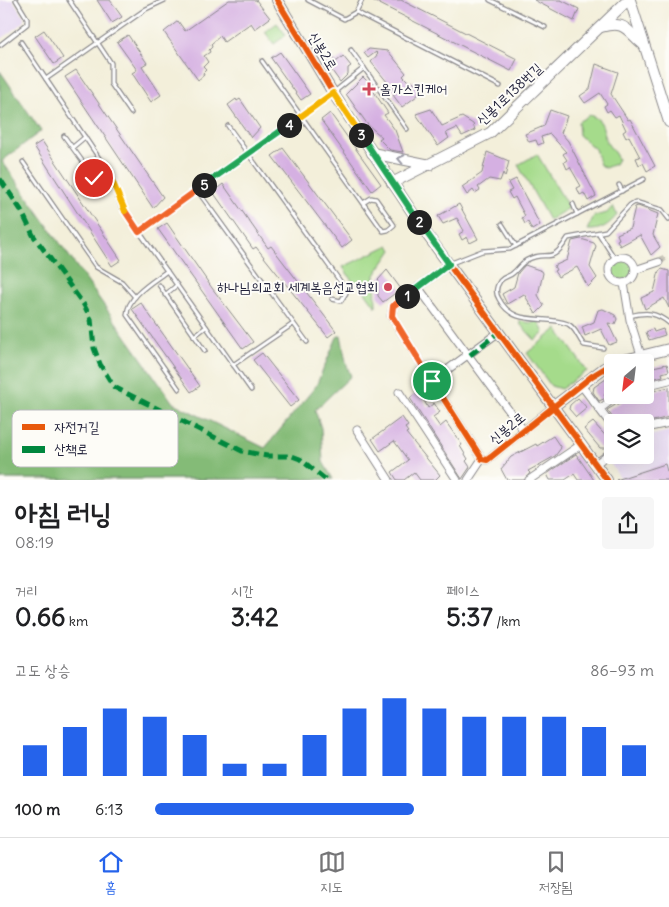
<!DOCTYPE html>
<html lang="ko">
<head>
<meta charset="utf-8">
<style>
	:root { --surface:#fff; --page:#f6f6f6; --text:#202124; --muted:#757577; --line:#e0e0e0; --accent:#2563eb }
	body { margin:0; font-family:Delius,"Poor Story",sans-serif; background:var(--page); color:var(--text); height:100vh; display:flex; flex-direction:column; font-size:19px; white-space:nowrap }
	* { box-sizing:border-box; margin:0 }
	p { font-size:16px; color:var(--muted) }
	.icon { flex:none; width:28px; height:28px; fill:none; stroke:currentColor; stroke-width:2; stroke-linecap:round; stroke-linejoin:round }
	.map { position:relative; height:480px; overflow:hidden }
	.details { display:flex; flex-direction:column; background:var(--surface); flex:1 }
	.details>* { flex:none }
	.needle { width:32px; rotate:208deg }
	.tools { position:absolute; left:604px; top:354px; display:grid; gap:10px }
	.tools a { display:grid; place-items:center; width:50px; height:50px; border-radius:5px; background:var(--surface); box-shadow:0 5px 20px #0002; font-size:25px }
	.pin { position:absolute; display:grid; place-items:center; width:42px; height:42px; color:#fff; margin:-21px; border:2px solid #fff; border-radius:50%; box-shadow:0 1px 5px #0007 }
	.km { position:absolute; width:25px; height:25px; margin:-12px; border-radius:50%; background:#222; color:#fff; font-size:14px; line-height:25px; text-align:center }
	.round { display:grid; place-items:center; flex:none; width:52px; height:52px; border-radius:5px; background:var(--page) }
	.head { display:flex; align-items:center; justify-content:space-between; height:85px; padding:0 15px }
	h1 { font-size:28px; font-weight:700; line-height:38px }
	.stats { display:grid; grid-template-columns:repeat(3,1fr); gap:8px; height:85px; padding:5px 15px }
	.stats div { display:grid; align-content:center }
	.stats b { font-size:25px; font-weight:700 }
	.stats small { font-size:14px; font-weight:400 }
	.stats p { font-size:14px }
	.chart { height:140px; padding:10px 15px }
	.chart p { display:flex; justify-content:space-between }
	.chart svg { width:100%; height:90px; margin-top:5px; stroke:var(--accent); stroke-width:6 }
	ul { padding:0 15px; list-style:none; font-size:16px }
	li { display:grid; grid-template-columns:80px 60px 1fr; align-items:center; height:38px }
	li i { height:12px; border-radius:6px; background:var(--accent) }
	.menu { display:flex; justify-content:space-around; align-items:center; height:70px; border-top:1px solid var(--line); background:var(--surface); font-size:14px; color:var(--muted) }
	.menu a { display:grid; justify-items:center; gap:2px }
	.menu .on { color:var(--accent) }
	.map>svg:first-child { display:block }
	.built { fill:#e3d3f2 }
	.green { fill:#a5db8b; stroke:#647e63 }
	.forest { fill:#84bb77; stroke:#536e59 }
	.building { fill:#d5b0e2 }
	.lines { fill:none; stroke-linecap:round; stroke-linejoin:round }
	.street-tunnel { stroke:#c9c6ba; stroke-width:7; stroke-dasharray:7 3.5; stroke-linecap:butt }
	.lane-casing { stroke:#8a888a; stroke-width:5.5 }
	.street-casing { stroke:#8a888a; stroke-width:9 }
	.secondary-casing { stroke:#8a888a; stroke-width:12 }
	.lane { stroke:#fff; stroke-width:3 }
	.street { stroke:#fff; stroke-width:7 }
	.secondary { stroke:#fff; stroke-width:10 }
	.quiet { stroke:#00873e; stroke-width:5; stroke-dasharray:10 5; stroke-linecap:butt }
	.cycleway-casing { stroke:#fdfcf7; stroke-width:9 }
	.cycleway { stroke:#e8590c; stroke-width:6 }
	.oneway { stroke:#9c9ca7 }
	.split-1-casing { stroke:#fff; stroke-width:10 }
	.split-2-casing { stroke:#fff; stroke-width:10 }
	.split-3-casing { stroke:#fff; stroke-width:10 }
	.split-4-casing { stroke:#fff; stroke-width:10 }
	.split-5-casing { stroke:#fff; stroke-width:10 }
	.split-6-casing { stroke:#fff; stroke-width:10 }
	.split-7-casing { stroke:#fff; stroke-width:10 }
	.split-1 { stroke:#f0652b; stroke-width:6 }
	.split-2 { stroke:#22a559; stroke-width:6 }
	.split-3 { stroke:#22a559; stroke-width:6 }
	.split-4 { stroke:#f5b400; stroke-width:6 }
	.split-5 { stroke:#22a559; stroke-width:6 }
	.split-6 { stroke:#f0652b; stroke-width:6 }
	.split-7 { stroke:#f5b400; stroke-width:6 }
	.poi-dot { fill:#d1495b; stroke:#fdfcf7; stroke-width:2 }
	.labels { text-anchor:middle; stroke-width:4; stroke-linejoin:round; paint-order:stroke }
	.street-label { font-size:14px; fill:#22223b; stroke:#fdfcf7 }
	.poi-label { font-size:14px; fill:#22223b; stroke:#fdfcf7; text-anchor:start }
	.key { fill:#fdfcf7; stroke:#bbbbbf; stroke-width:1 }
	.key-label { font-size:14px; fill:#22223b }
</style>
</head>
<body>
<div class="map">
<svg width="669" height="480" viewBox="0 0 669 480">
	<rect width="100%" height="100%" fill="#fdfcf7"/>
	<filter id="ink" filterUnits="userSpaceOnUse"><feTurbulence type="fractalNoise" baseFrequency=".02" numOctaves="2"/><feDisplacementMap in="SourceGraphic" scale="10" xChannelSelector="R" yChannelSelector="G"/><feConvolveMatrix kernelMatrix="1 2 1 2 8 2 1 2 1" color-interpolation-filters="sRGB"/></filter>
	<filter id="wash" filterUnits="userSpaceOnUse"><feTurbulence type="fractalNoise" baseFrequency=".0096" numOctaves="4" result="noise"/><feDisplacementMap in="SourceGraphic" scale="20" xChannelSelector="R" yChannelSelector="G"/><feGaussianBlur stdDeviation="1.12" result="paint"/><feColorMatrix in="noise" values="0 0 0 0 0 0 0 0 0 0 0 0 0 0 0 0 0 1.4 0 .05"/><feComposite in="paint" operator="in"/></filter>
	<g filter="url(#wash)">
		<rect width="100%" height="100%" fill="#f3efda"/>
		<g class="built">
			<path d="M0 0H13L24 17V22L0 40Z"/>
			<path d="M669 431V479H621L610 463 621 455H645V437Z"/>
		</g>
		<g class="green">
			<path d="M277 23 286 35 274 44 265 32Z"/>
			<path d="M589 115C605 120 602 128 606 141 609 147 615 152 618 159L615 164 605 168 600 165 595 149 579 135 578 122Z"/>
			<path d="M537 154 569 208 549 220 518 165Z"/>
			<path d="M613 206 617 215C609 225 601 231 587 230L594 216 607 213Z"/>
			<path d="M389 245 392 250 375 275 376 307 357 281 355 285 343 267Z"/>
			<circle cx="622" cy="270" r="12"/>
			<path d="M538 320 544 333 535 340 520 324V321L532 323Z"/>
			<path d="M557 329 587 371 561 389 551 386 527 353Z"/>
		</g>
		<path class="forest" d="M0 71 41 131 2 161 173 403 265 448 316 386 337 337 341 335C344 349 345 364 351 376L315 410 321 428 323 462 333 479H0Z"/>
		<g id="blocks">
			<g class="building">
				<path d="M97 0H110L122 17 112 23Z"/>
				<path d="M229 0H256L270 18 255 29 251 23 224 42 220 36 211 44 212 47 209 50 210 52 204 56 208 62 203 67 206 70 203 73 204 75 198 80 164 32 178 21 185 31Z"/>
				<path d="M372 0H401L517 59 511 71Z"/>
				<path d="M534 0H561L579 9 574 21Z"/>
				<path d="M44 30 63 58 54 64 35 36Z"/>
				<path d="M128 35 147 63 142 66 161 95 151 102 132 73 137 70 117 42Z"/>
				<path d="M369 49 388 51 406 73 403 76 410 83 413 81 420 89 417 96 402 107 393 95 396 93 371 62 378 54 376 52 368 58 364 53Z"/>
				<path d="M280 52 310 94 301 100 271 58Z"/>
				<path d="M343 56 351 66 348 68V74L340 82 325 61 332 57 336 62Z"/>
				<path d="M596 64 618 72 611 94 628 120 630 119 655 166 647 171 643 163 639 165 636 158 640 157 629 136 626 138 623 132 626 130 619 115 615 117 610 110 607 112 604 106 607 104 600 93 585 103 580 96 590 89Z"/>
				<path d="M76 70 163 197 153 208 65 77Z"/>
				<path d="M363 77 373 87 372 89 388 113 384 115 395 130 403 152 390 150 379 139 382 137 368 125 346 94Z"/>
				<path d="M236 99 237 101 240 99 260 128 251 138 228 105Z"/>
				<path d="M431 109 442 126 462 117 473 124 475 130 462 136 457 128 446 133 449 138 438 146 416 114Z"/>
				<path d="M550 110 567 116 561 133 568 141 596 196 588 201 584 193 580 195 577 188 581 186 570 167 567 169 564 162 567 160 563 154 566 152 550 134 541 137 543 143 538 145 536 140 529 142 525 134 544 126Z"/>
				<path d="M330 113 381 184 372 191 321 120Z"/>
				<path d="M42 141 121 260 112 266 34 146Z"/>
				<path d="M283 148 352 240 342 248 272 156Z"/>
				<path d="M487 152 509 161 505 177 503 173 500 181 489 179 478 187 480 190 475 193 473 190 467 195 462 187 482 173Z"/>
				<path d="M516 179 540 225 532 230 528 222 525 224 522 218 525 216 515 197 512 199 508 192 512 190 508 183Z"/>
				<path d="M223 184 268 248 271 246 336 331 328 337 256 247 253 249 213 192Z"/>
				<path d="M459 204 478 239 470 243 467 237 462 240 459 234 464 231 457 218 443 224 438 216Z"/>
				<path d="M638 206 658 214 653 235 660 247 651 255 640 235 620 246 617 240 619 239 617 234 630 228 635 207Z"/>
				<path d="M167 223 212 288 253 342 243 349 158 229Z"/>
				<path d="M581 239 594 243 596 246 590 267 597 278 588 287 577 267 558 277 554 271 556 270 554 266 567 260 572 241Z"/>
				<path d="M525 265 542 271 543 273 538 295 544 306 536 314 524 294 507 304 502 294 514 287 518 273Z"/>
				<path d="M662 269 669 271V308L664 298 645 309 641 298 654 292 659 271Z"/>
				<path d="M387 270 401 289 383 302 378 296V280Z"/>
				<path d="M141 303 200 386 191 392 132 309Z"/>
				<path d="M603 309 615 315 617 319 615 324 608 323 617 342 609 345 601 329 585 336 582 327 594 322 598 310Z"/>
				<path d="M653 329 654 332 663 329 665 335 649 340 646 332Z"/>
				<path d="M262 353 299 400 290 407 253 360Z"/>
				<path d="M667 364 669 371 662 373 663 376 645 381V369H654L653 367Z"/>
				<path d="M612 375V388L604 395 606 398 599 401 593 392 594 387Z"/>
				<path d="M669 387V417L645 423 616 422 607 410 631 396 650 395 649 392Z"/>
				<path d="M419 391 428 408 434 403 440 412 433 417 440 427 446 422 462 445 460 446 468 459 466 461 470 467 462 479 410 398Z"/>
				<path d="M578 398 587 408 576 417 569 409 570 405Z"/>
				<path d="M402 417 408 426 405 428 408 432 406 433 440 475 435 480H420L414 472 404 480H397L392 472 408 460 394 441 380 451 372 439Z"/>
				<path d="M593 422 612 443 605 448H600L584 429Z"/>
				<path d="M553 436 561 448 555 456 528 471 530 473 524 480H507L501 469 511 457 536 444 537 446Z"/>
				<path d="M576 454 594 480H578L574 474 565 480H550L547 474Z"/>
				<path d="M665 464 667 471H669V480H616Z"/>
			</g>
		</g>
	</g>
	<g filter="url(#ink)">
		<use href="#blocks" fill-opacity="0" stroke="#8a888a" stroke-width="1"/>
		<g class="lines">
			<path class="street-tunnel" d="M659 262 667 256"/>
			<defs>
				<g id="lane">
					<path d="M69 0 111 63V84L131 113"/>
					<path d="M308 0 344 19 356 12 500 86"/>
					<path d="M490 0 545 27"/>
					<path d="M356 12 362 0"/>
					<path d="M21 42 109 173 121 206 251 390"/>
					<path d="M0 45 27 24V18L16 0"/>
					<path d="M351 50 364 68"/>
					<path d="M262 61 383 231 388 230 394 225 376 199 371 198 363 203"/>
					<path d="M46 79 146 9 165 0"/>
					<path d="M228 126 345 288 346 293 341 301 332 299"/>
					<path d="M64 136 101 187"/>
					<path d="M73 147 85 137"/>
					<path d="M23 162 96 267 122 282 135 297"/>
					<path d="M94 178 107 169"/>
					<path d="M619 185 622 191"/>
					<path d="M197 190 307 342"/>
					<path d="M573 204 577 214"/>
					<path d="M502 224 516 246"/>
					<path d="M139 232 333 93 364 68 407 129"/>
					<path d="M599 234 615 259"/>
					<path d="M449 264 482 251 510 249 644 179"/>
					<path d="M167 271C154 281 127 296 127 315L179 389"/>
					<path d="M159 285 205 351"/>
					<path d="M165 295 177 285"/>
					<path d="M630 316C646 312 655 312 669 323"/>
					<path d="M194 336 206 327"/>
					<path d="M603 348 584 345C577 337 577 329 568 324 544 314 514 328 499 299 495 293 496 287 500 281 504 276 509 277 513 273 518 269 521 263 527 260 548 249 550 267 568 238L606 231 630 205 635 202 662 210 669 219"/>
					<path d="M233 365 293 324"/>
				</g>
				<g id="street">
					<circle cx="622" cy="270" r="13"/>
					<path d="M449 264 393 307 391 316 482 459 487 460 491 457 554 406"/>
					<path d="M635 270 659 262"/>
					<path d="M624 283 630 320 641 355"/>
					<path d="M418 287 524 431"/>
					<path d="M432 381 499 332"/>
					<path d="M581 385 612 426"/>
					<path d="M645 386 669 380"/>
					<path d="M399 392 457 480"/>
					<path d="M600 409 618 395"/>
					<path d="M645 428 669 423"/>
					<path d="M357 430 389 480"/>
					<path d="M597 463 612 451"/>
					<path d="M468 480 482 459"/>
					<path d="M529 480 582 444"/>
				</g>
				<g id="secondary">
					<path d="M277 0 333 93 428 236 607 480"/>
					<path d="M630 0 669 122"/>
					<path d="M601 27C627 20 626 31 644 45"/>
					<path d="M372 153 430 165"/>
					<path d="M392 183 490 133 628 0"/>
					<path d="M616 362 669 349"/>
					<path d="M554 406 604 368 612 364"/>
				</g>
			</defs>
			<use href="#lane" class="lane-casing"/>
			<use href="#street" class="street-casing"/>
			<use href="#secondary" class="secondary-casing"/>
			<use href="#lane" class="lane"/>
			<use href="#street" class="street"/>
			<use href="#secondary" class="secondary"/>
			<g class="quiet">
				<path d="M0 179 21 210 33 235 84 305 91 319 94 348 100 364 114 387 242 451 267 456H292L300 459 326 480"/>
				<path d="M470 355 499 332"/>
			</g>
			<defs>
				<g id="cycleway">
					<path d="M277 0 333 93 428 236 607 480"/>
					<path d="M449 264 393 307 391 316 482 459 487 460 491 457 592 376 612 364"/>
				</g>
			</defs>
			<use href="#cycleway" class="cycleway-casing"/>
			<use href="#cycleway" class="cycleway"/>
		</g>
		<defs><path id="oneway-chevron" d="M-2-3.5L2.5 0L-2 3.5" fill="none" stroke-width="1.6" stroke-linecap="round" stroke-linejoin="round" transform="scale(1.25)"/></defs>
		<use class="oneway" href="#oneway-chevron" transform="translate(401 159) rotate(-168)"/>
	</g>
	<g class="lines" filter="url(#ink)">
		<defs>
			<path id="split-1" d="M407 296 393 306 392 316 432 381"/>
			<path id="split-2" d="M407 296 449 264 419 222"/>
			<path id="split-3" d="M361 135 419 222"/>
			<path id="split-4" d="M289 125 333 93 361 135"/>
			<path id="split-5" d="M204 185 289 125"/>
			<path id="split-6" d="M125 211 139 232 204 185"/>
			<path id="split-7" d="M94 178 107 169 125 211"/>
		</defs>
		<use href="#split-1" class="split-1-casing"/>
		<use href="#split-2" class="split-2-casing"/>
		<use href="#split-3" class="split-3-casing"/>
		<use href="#split-4" class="split-4-casing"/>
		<use href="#split-5" class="split-5-casing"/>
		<use href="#split-6" class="split-6-casing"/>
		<use href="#split-7" class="split-7-casing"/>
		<use href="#split-1" class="split-1"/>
		<use href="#split-2" class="split-2"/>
		<use href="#split-3" class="split-3"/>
		<use href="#split-4" class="split-4"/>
		<use href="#split-5" class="split-5"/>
		<use href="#split-6" class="split-6"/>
		<use href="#split-7" class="split-7"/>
	</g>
	<g class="poi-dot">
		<path d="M366.5 81.5h5v5h5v5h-5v5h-5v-5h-5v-5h5z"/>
		<circle cx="388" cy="287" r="5"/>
	</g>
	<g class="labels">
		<g class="street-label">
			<text transform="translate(323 51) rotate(59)" y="5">신봉2로</text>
			<text transform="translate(509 94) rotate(-43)" y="5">신봉1로138번길</text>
			<text transform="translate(507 428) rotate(-39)" y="5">신봉2로</text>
		</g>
		<g class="poi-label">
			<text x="380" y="94">올가스킨케어</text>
			<text x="378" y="292" text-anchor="end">하나님의교회 세계복음선교협회</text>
		</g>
	</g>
	<rect x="12" y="410" width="166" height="57" rx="8" class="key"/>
	<rect x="22" y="424" width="23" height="6" fill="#e8590c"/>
	<rect x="22" y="446" width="23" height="7" fill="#00873e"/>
	<g class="key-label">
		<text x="54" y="432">자전거길</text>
		<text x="54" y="454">산책로</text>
	</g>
</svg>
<div class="tools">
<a><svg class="needle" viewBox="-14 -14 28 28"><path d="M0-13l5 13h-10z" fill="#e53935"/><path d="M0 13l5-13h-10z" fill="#757577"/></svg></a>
<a><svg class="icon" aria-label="layers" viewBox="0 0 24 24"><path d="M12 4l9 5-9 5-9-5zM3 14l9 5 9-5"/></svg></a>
</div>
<div class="pin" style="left:432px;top:381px;background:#1e9e55"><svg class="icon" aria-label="arrive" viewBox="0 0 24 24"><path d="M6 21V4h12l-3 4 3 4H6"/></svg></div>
<div class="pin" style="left:94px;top:178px;background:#d93025"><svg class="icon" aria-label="check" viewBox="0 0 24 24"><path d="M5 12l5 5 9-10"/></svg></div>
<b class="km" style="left:407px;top:296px">1</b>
<b class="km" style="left:419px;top:222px">2</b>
<b class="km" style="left:361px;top:135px">3</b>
<b class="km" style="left:289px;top:125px">4</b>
<b class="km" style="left:204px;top:185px">5</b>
</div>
<section class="details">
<div class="head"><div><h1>아침 러닝</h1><p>08:19</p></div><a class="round"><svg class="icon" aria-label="share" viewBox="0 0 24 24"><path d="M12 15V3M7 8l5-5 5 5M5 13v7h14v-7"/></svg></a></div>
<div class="stats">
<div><p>거리</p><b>0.66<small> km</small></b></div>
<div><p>시간</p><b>3:42</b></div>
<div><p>페이스</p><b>5:37<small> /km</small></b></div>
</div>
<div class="chart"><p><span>고도 상승</span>86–93 m</p>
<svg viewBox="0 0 160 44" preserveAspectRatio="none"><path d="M5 44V29M15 44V20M25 44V11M35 44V15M45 44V24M55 44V38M65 44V38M75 44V24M85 44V11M95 44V6M105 44V11M115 44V15M125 44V15M135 44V15M145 44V20M155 44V29"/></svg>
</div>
<ul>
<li><b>100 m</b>6:13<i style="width:52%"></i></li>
</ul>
</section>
<nav class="menu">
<a class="on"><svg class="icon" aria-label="home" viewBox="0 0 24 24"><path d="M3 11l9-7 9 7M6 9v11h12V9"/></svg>홈</a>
<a><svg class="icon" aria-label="map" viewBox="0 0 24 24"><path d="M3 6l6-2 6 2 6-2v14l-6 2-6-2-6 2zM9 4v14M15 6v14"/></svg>지도</a>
<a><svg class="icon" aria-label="saved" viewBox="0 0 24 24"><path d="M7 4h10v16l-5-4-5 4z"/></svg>저장됨</a>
</nav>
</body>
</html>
